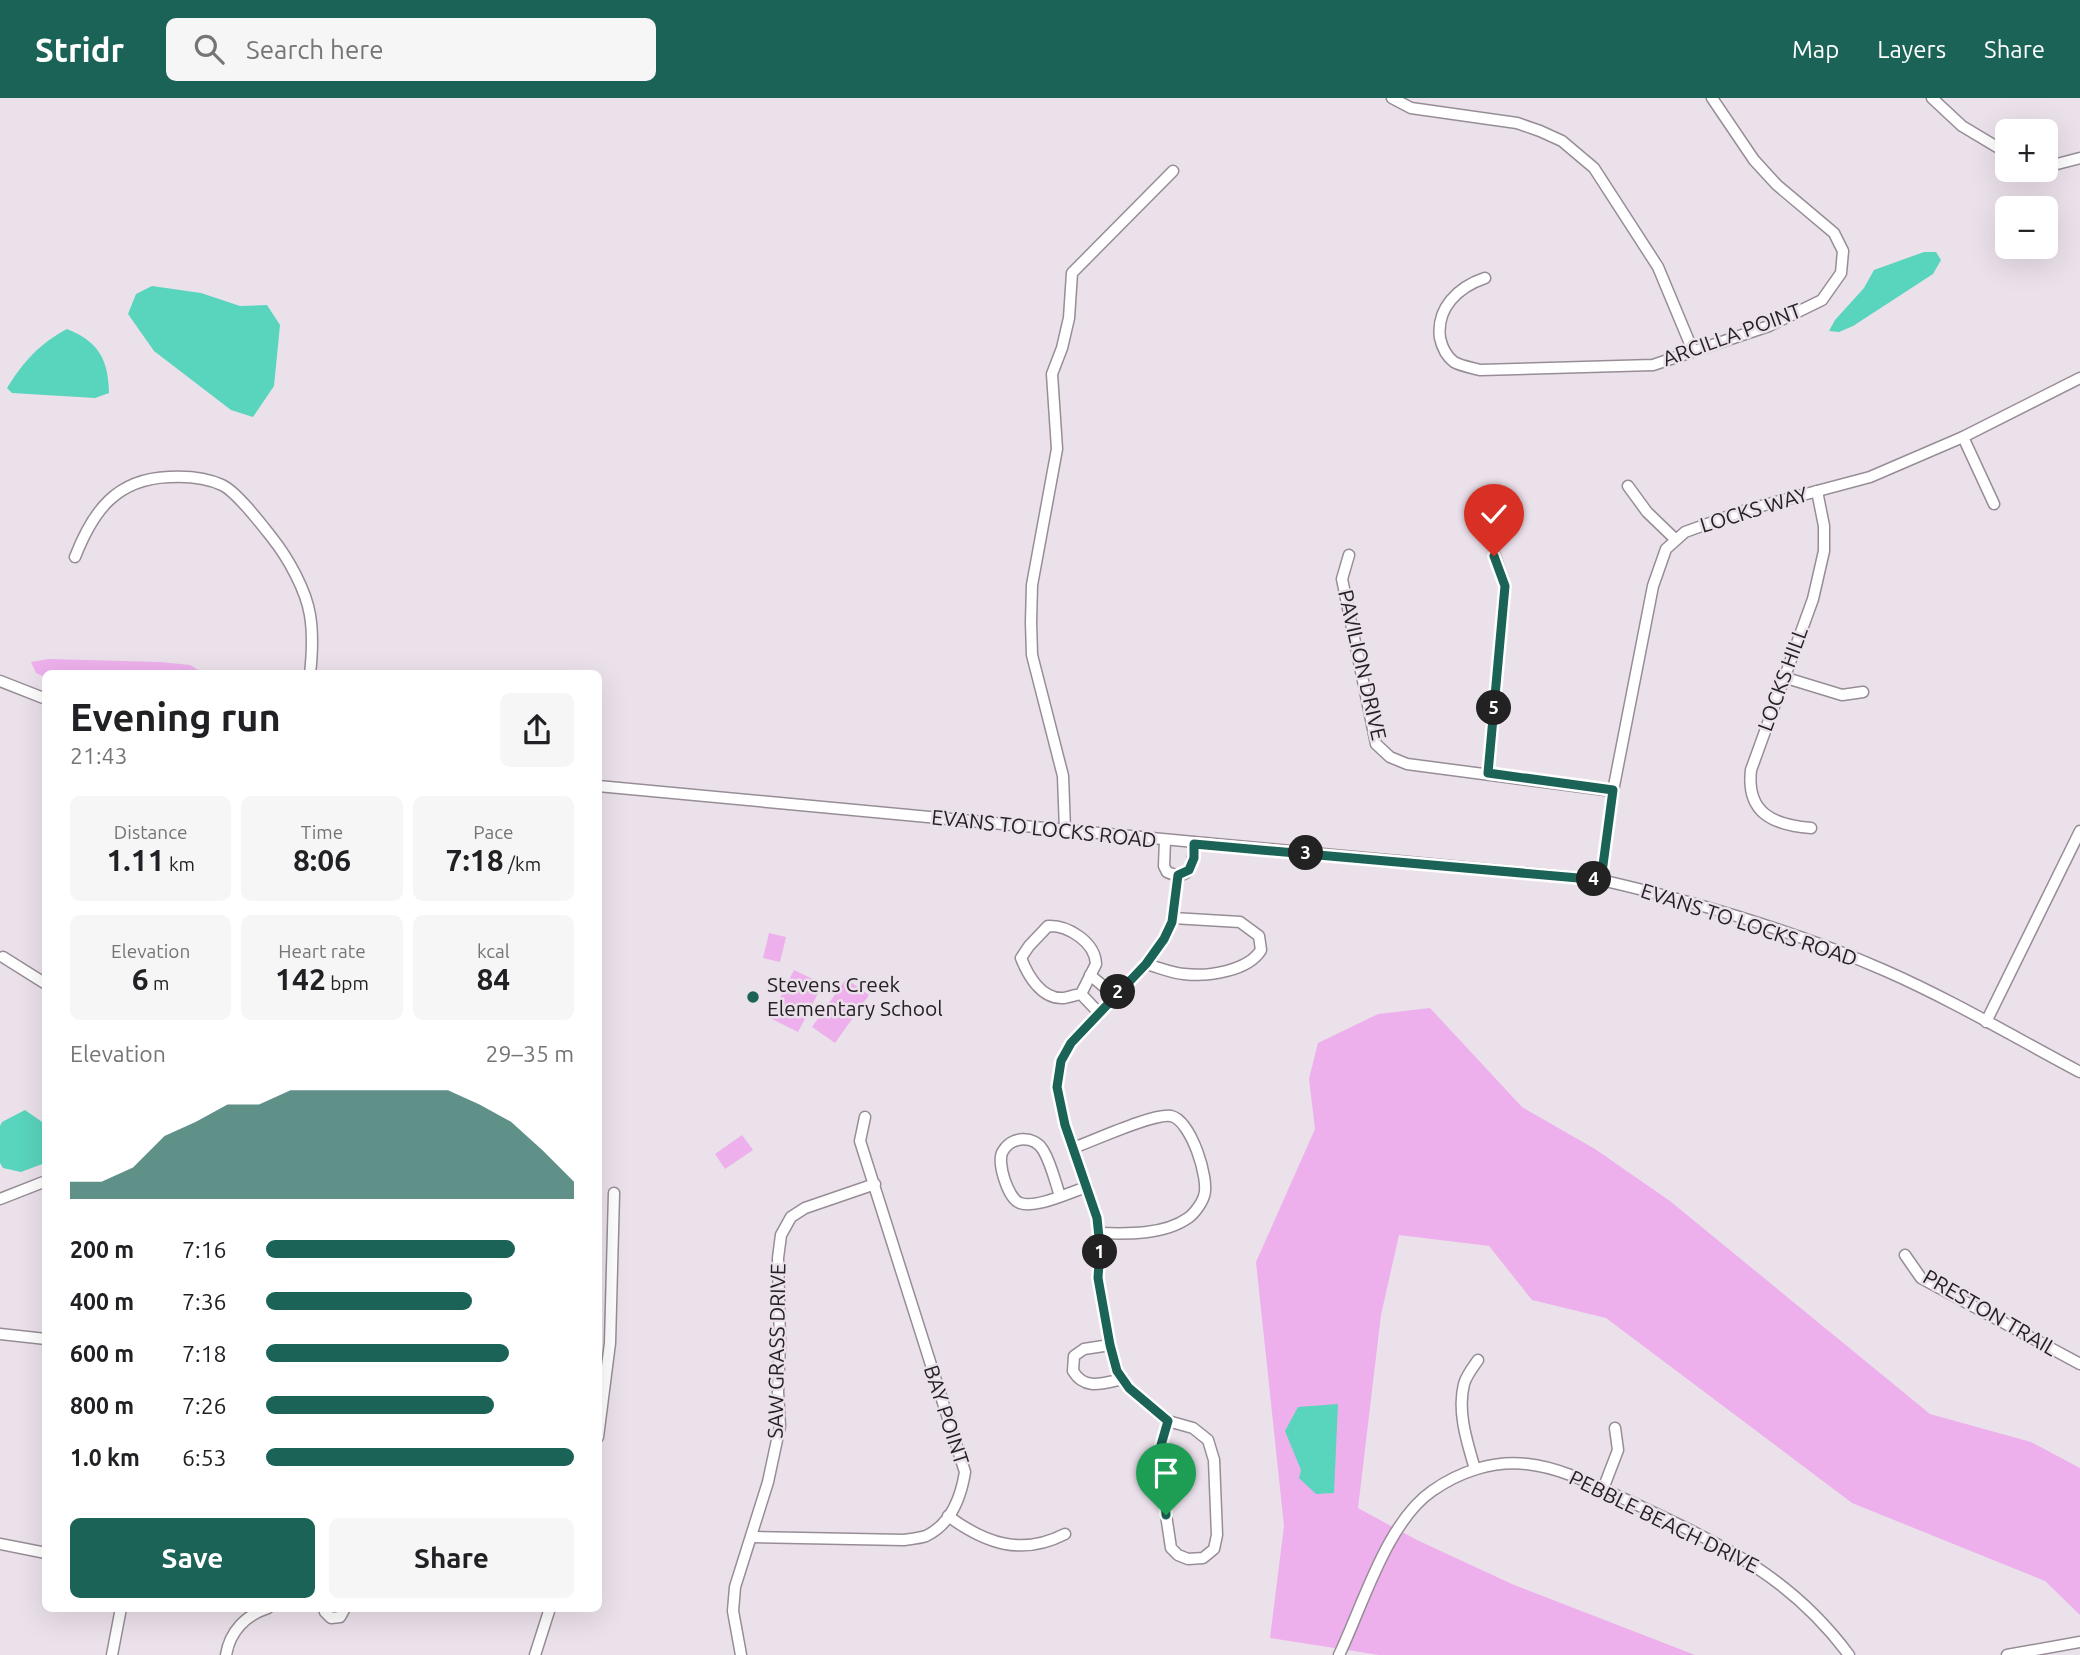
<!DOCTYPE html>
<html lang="en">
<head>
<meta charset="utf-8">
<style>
	:root { --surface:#fff; --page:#f6f6f6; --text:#202124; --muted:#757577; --accent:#1c6357 }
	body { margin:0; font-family:Ubuntu,sans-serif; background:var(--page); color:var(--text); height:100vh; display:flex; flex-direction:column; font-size:26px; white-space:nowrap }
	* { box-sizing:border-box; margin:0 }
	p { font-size:23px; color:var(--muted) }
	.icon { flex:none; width:38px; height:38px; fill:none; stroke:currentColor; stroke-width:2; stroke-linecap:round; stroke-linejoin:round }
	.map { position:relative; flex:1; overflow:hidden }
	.sheet { position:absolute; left:42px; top:572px; width:560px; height:942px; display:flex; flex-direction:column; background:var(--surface); border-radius:10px; box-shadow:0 7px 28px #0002 }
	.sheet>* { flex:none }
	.fabs { position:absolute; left:1995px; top:21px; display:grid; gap:14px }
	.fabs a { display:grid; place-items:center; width:63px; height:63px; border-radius:10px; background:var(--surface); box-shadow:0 7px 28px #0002; font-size:35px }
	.pin { position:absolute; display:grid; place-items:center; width:60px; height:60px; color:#fff; margin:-72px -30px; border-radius:50% 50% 50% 0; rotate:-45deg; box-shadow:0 0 7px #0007 }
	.pin .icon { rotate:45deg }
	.km { position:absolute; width:35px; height:35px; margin:-18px; border-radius:50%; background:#222; color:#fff; font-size:19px; line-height:35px; text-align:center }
	.round { display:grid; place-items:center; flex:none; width:74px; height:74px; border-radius:10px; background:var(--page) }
	.overview { display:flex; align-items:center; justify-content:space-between; height:119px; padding:0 28px }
	h1 { font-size:38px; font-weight:600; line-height:52px }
	.stats { display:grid; grid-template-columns:repeat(3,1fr); gap:10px; height:119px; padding:7px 28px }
	.stats div { display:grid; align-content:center; border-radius:10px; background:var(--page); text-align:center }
	.stats b { font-size:30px; font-weight:600 }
	.stats small { font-size:19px; font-weight:400 }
	.stats p { font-size:19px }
	.chart { height:196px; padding:14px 28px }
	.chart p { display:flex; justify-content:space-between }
	.chart svg { width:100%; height:126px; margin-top:7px; fill:var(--accent); opacity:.7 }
	.button { display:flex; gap:14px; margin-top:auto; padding:14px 28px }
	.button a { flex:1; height:80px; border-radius:10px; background:var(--accent); color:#fff; font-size:28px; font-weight:600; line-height:80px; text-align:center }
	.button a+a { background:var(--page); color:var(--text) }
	ul { padding:0 28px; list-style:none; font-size:23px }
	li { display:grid; grid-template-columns:112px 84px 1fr; align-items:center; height:52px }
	li i { height:18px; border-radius:9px; background:var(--accent) }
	header { display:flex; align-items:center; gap:42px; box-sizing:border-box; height:98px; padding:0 35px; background:var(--accent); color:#fff }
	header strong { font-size:33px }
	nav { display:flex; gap:38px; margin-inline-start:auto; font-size:24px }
	.search { width:490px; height:63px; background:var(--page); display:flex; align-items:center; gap:18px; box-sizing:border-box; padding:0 24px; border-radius:10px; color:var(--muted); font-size:26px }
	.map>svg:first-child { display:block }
	.green { fill:#edb0ec }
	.water { fill:#59d4bd }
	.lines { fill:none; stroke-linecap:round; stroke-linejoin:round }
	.minor-casing { stroke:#978d97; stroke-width:13 }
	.minor { stroke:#fff; stroke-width:10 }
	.route-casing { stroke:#fff; stroke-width:14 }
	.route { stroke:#1c6357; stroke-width:9 }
	.poi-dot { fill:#1c6357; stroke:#ebe1eb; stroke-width:2.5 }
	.labels { text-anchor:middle; stroke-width:5; stroke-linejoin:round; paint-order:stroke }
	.street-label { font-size:21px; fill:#242024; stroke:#ebe1eb }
	.poi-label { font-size:21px; fill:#242024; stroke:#ebe1eb; text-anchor:start }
</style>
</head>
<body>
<header>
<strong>Stridr</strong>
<div class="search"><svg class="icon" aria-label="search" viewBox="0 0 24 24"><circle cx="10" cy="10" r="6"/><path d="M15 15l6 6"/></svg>Search here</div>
<nav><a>Map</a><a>Layers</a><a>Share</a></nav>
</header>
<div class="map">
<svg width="2080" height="1557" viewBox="0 0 2080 1557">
	<rect width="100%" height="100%" fill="#ebe1eb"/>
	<g class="green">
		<path d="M48 561 160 564 190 567 200 573V576H46L45 579 36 575 31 564Z"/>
		<path d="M769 835 786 839 780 864 763 860Z"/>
		<path d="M794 872 823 886 798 934 770 920Z"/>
		<path d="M846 881 869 897 835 945 812 929Z"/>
		<path d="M1430 910 1522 1009 1595 1051 1670 1103 1930 1316 2031 1344 2080 1370V1517L2045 1483 1852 1405 1606 1220 1532 1202 1489 1148 1399 1137 1381 1217 1358 1410 1417 1442 1512 1486 1695 1557H1379L1270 1540 1284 1428 1256 1164 1315 1031 1309 981 1318 945 1378 916Z"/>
		<path d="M742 1037 753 1052 725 1071 715 1056Z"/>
	</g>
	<g class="water">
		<path d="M1924 154H1936L1941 162 1933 176 1853 228 1839 234 1829 233 1835 222 1864 190 1874 172Z"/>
		<path d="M152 188 201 195 240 208 267 207 280 227 274 288 253 319 231 312 154 253 128 216 136 196Z"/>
		<path d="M67 231C99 244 108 261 109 295L95 300 12 295 7 290C24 263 39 246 67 231Z"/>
		<path d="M25 1012 45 1026V1065L21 1074 3 1070 0 1065V1028L2 1024Z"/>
		<path d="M1338 1306 1334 1395 1316 1396 1299 1380 1301 1372 1285 1333 1298 1309Z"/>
	</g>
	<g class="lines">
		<defs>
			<g id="minor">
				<path d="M1392 0 1411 10 1517 25 1540 33 1562 43 1594 70 1658 169 1693 253"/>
				<path d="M1932 0 1962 28 2007 55"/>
				<path d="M2046 64 2057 66 2080 60"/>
				<path d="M1485 180C1458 189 1436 210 1440 240 1442 249 1446 258 1454 264 1461 268 1473 270 1480 272L1653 267 1769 228 1822 202 1841 175 1843 153 1834 135 1777 87 1754 62 1712 0"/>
				<path d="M1963 339 1994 406"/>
				<path d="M1628 388 1647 414 1675 441"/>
				<path d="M1349 457 1342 481 1376 646 1390 659 1407 666 1613 693"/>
				<path d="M75 459C93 413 116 381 169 379 186 378 207 380 222 387 237 394 262 427 273 441 288 460 306 492 310 517 313 535 312 558 310 576"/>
				<path d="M1783 579 1842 597 1863 594"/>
				<path d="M0 583 46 601"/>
				<path d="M1488 675 1505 488 1495 458"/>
				<path d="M598 688 1601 782C1697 804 1795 833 1886 873 1952 902 2016 940 2080 974"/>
				<path d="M1811 730C1773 727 1746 715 1751 672L1813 501 1824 453V428L1817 393"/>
				<path d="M1065 732 1063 678 1032 557 1031 524 1032 487 1057 351 1052 276 1062 250 1069 220 1072 175 1173 73"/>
				<path d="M1165 742 1164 768 1167 774C1191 785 1194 764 1194 745"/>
				<path d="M1601 782 1613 693 1653 488 1666 451 1685 434 1746 412 1870 379 1963 339 2080 280"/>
				<path d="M3 859 46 886"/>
				<path d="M1146 866C1158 869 1171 875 1184 876 1208 879 1248 873 1261 852L1259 838 1240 824 1173 820"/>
				<path d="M1090 877 1115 898"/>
				<path d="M1081 896 1096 866C1095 844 1068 827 1048 828L1029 848 1021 860C1028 878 1042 902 1064 900 1069 899 1075 897 1081 896L1099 915"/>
				<path d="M1986 924 2080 733"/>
				<path d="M1073 1050C1093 1043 1153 1015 1171 1018 1191 1022 1210 1082 1204 1098 1202 1105 1194 1116 1188 1120 1164 1137 1127 1136 1099 1135"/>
				<path d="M1060 1098C1055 1083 1051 1065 1043 1052 1034 1037 1012 1038 1003 1053 996 1063 1008 1101 1020 1105 1036 1111 1070 1094 1087 1089"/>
				<path d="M0 1101 46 1083"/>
				<path d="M1905 1157 1921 1180 2080 1266"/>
				<path d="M0 1236 46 1241"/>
				<path d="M1110 1247 1084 1251 1074 1258 1073 1273C1085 1293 1103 1285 1123 1281"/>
				<path d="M1168 1323 1161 1347 1166 1417 1171 1450 1178 1457 1188 1461 1203 1460 1214 1451 1217 1437 1214 1362 1208 1342 1193 1330 1168 1323 1129 1290 1117 1273 1110 1247 1098 1180 1100 1149 1097 1120 1065 1027 1057 989 1061 963 1071 945 1146 866 1164 841 1172 824 1178 777"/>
				<path d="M598 1339 610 1245 614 1095"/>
				<path d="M1475 1371C1467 1344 1457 1314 1464 1286 1466 1278 1473 1269 1478 1262"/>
				<path d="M1603 1391 1618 1352 1615 1330"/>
				<path d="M948 1418C986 1446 1022 1458 1065 1436"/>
				<path d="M752 1439 904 1442C911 1441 920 1440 926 1438 951 1426 961 1399 965 1374L860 1043 865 1019"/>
				<path d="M0 1446 46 1455"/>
				<path d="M324 1510 325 1514 331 1520 340 1519 345 1510"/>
				<path d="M112 1557 121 1510"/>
				<path d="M226 1557C230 1533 246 1517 268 1510"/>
				<path d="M535 1557 550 1510"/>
				<path d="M741 1557 733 1513 735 1489 768 1384 780 1328 778 1294 780 1244 778 1160 781 1137 791 1119 805 1110 875 1086"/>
				<path d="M1339 1557C1363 1507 1387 1424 1432 1393 1459 1374 1493 1362 1527 1366 1564 1370 1597 1389 1631 1404 1718 1445 1789 1476 1849 1557"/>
				<path d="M2007 1557 2080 1544"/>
			</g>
		</defs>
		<use href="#minor" class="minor-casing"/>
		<use href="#minor" class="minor"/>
	</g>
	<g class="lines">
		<defs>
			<path id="route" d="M1166 1417 1161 1347 1168 1323 1129 1290 1117 1273 1110 1247 1098 1180 1100 1149 1097 1120 1065 1027 1057 989 1061 963 1071 945 1146 866 1164 841 1172 824 1178 777 1189 772 1194 760V746L1601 782 1613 692 1488 675 1505 488 1494 458"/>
		</defs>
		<use href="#route" class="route-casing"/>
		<use href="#route" class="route"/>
	</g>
	<circle class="poi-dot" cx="753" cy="899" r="7"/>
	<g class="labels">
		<g class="street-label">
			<text transform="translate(1732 237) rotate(-20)" y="7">ARCILLA POINT</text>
			<text transform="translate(1754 412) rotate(-17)" y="7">LOCKS WAY</text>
			<text transform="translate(1362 567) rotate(77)" y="7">PAVILION DRIVE</text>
			<text transform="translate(1783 581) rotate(-70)" y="7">LOCKS HILL</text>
			<text transform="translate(1044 731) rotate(6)" y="7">EVANS TO LOCKS ROAD</text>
			<text transform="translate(1749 827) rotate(18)" y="7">EVANS TO LOCKS ROAD</text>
			<text transform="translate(1990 1215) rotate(30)" y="7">PRESTON TRAIL</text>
			<text transform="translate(777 1253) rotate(-89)" y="7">SAW GRASS DRIVE</text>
			<text transform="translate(946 1317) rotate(72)" y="7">BAY POINT</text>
			<text transform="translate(1664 1424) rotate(26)" y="7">PEBBLE BEACH DRIVE</text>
		</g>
		<g class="poi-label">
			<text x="767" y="894">Stevens Creek<tspan x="767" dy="24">Elementary School</tspan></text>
		</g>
	</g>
</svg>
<div class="fabs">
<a>+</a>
<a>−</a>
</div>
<div class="pin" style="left:1166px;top:1417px;background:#1e9e55"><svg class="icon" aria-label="arrive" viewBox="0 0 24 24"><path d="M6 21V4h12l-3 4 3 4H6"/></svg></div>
<div class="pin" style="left:1494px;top:458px;background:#d93025"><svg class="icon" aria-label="check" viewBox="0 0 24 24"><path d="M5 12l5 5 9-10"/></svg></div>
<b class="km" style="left:1100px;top:1154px">1</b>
<b class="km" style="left:1118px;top:894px">2</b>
<b class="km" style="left:1306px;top:755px">3</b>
<b class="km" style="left:1594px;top:781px">4</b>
<b class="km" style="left:1494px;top:610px">5</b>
<section class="sheet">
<div class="overview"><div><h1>Evening run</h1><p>21:43</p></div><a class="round"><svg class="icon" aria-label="share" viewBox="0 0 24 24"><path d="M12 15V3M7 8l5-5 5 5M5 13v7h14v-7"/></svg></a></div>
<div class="stats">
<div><p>Distance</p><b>1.11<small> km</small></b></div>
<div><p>Time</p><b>8:06</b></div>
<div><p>Pace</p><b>7:18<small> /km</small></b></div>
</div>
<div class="stats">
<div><p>Elevation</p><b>6<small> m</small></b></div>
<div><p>Heart rate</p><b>142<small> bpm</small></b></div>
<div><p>kcal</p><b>84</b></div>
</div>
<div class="chart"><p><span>Elevation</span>29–35 m</p>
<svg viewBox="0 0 160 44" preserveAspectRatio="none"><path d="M0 44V38L10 38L20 33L30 22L40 17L50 11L60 11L70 6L80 6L90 6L100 6L110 6L120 6L130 11L140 17L150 27L160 38V44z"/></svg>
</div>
<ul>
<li><b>200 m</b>7:16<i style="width:81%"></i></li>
<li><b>400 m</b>7:36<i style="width:67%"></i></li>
<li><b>600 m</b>7:18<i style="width:79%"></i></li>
<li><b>800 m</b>7:26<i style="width:74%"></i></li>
<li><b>1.0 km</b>6:53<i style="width:100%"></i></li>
</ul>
<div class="button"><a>Save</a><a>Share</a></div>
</section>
</div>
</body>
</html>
